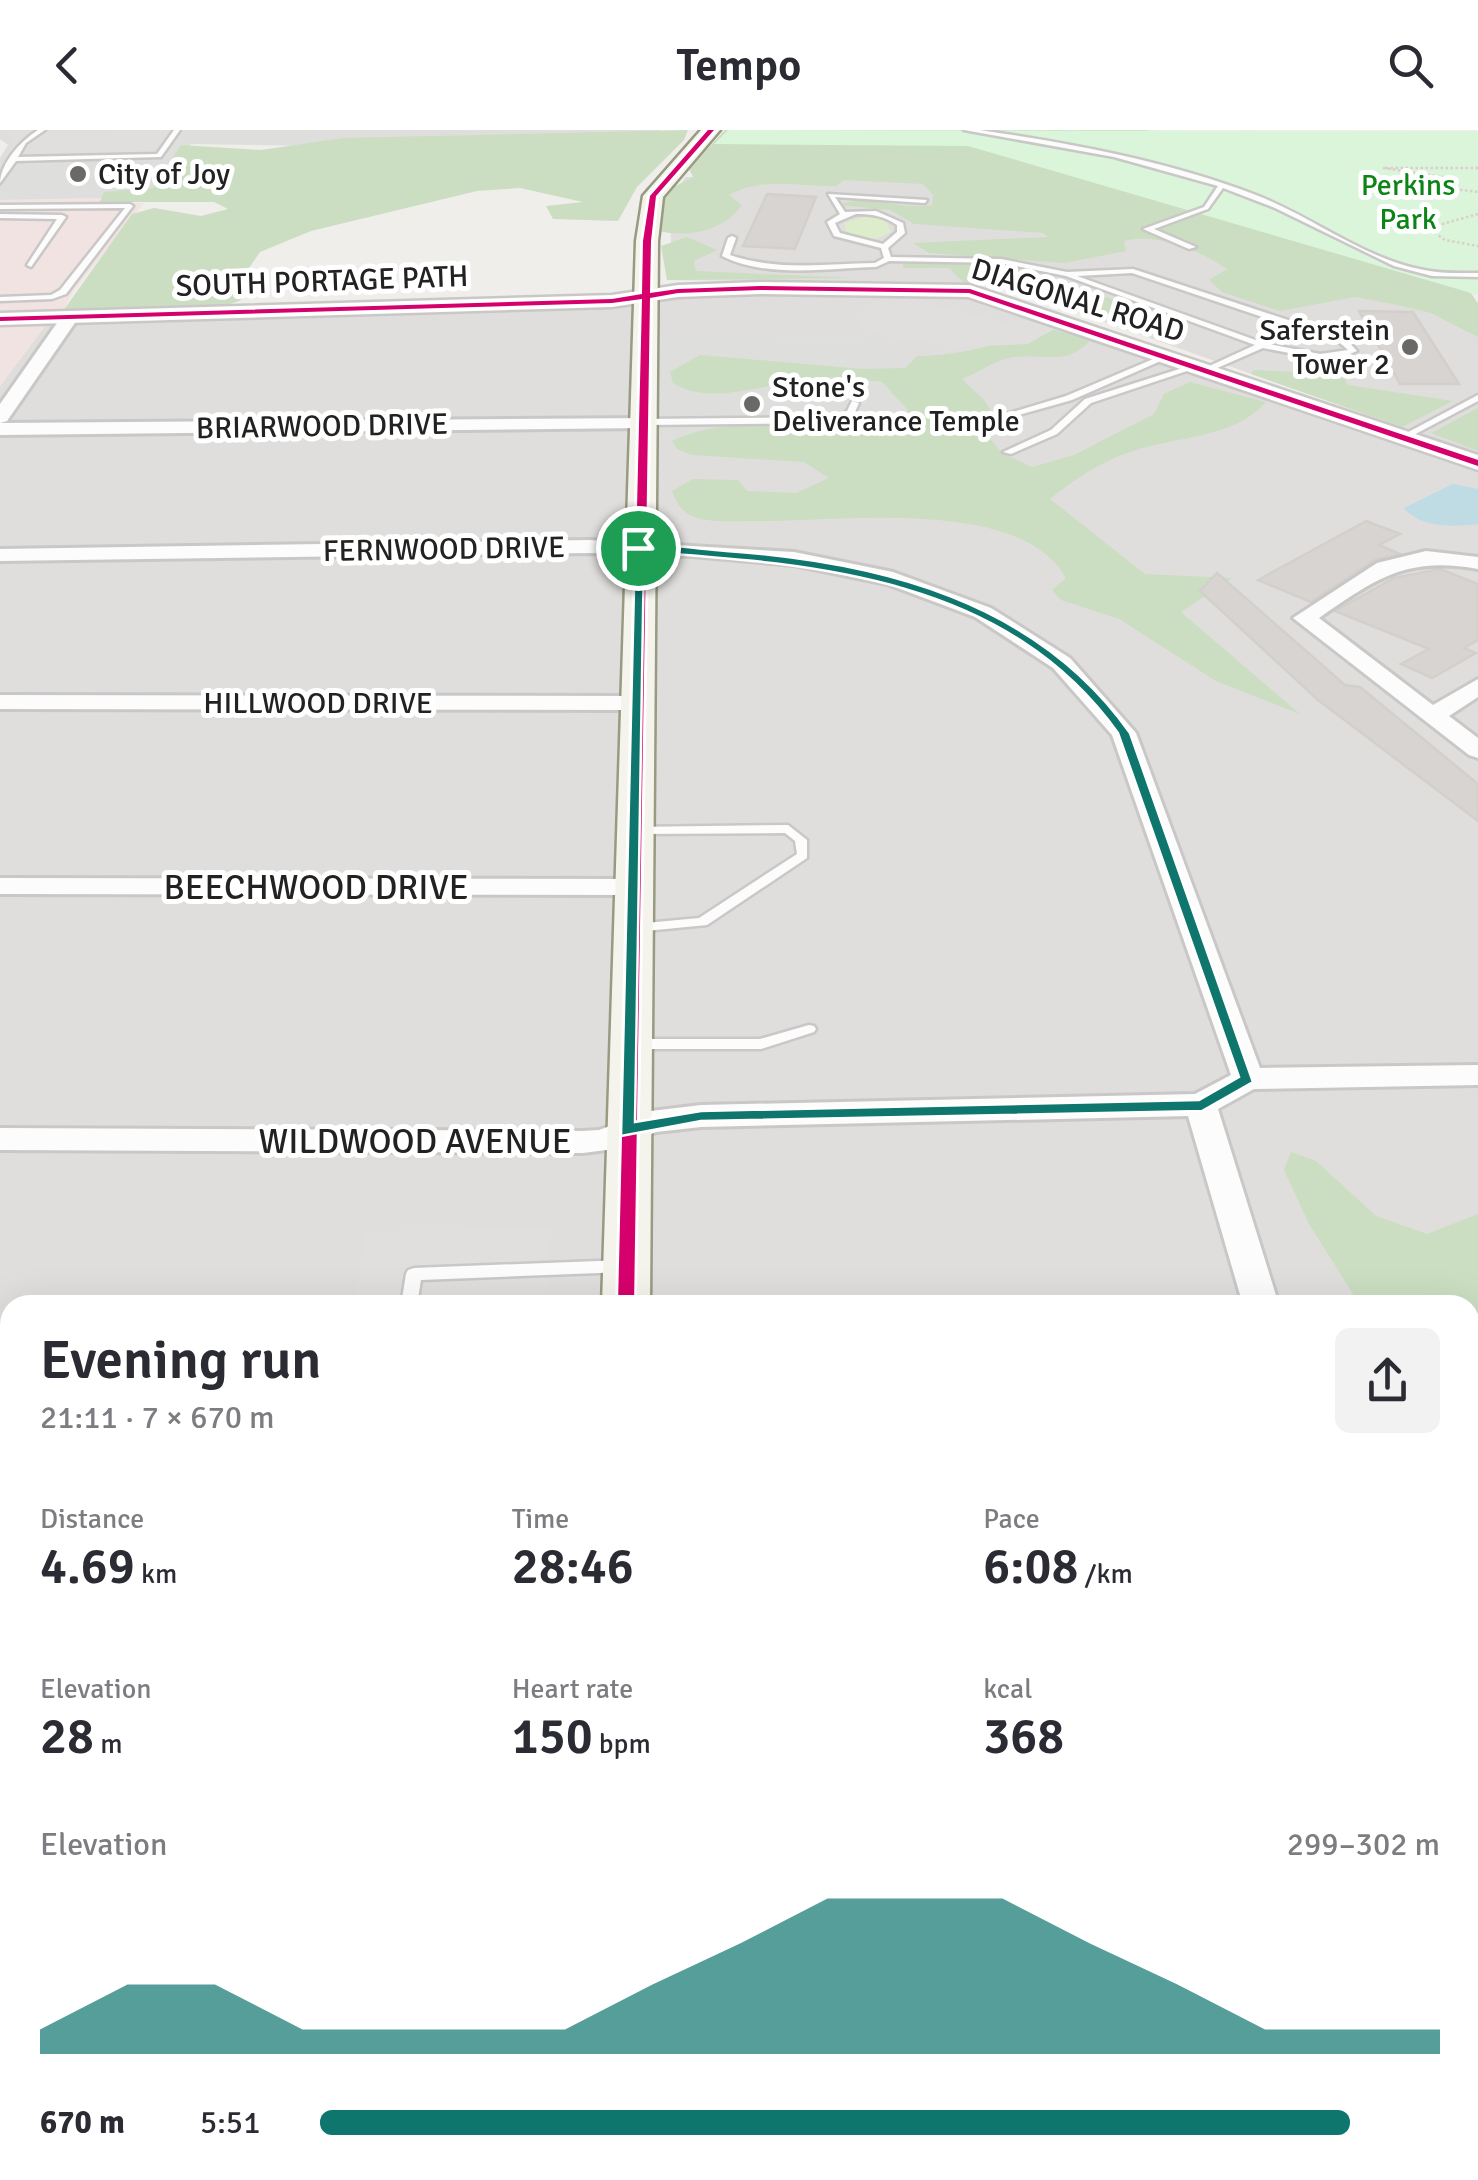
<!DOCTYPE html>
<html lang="en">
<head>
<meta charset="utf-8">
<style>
	:root { --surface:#fff; --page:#f2f2f3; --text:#2b2b33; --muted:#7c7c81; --accent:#0f766e }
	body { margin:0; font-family:Signika,sans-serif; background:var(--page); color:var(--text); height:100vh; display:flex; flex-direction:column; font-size:38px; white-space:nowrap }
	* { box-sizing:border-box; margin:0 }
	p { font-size:32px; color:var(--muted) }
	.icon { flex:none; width:55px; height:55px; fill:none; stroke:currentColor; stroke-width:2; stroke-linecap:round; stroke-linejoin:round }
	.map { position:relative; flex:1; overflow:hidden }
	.details { position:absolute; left:0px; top:1165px; width:1480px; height:885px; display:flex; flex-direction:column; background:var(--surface); border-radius:30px 30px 0 0; box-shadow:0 10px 40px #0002 }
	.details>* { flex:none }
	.pin { position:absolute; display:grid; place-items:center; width:85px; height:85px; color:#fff; margin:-42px; border:5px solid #fff; border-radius:50%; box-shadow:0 2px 10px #0007 }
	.round { display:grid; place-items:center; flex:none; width:105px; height:105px; border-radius:15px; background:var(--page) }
	.headline { display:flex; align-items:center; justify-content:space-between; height:170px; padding:0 40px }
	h1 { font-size:55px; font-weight:600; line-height:75px }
	.stats { display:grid; grid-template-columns:repeat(3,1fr); gap:15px; height:170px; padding:10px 40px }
	.stats div { display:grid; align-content:center }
	.stats b { font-size:50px; font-weight:600 }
	.stats small { font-size:28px; font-weight:400 }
	.stats p { font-size:28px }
	.chart { height:280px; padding:20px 40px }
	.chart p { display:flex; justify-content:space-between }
	.chart svg { width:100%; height:180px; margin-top:10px; fill:var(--accent); opacity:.7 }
	ul { padding:0 40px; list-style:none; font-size:32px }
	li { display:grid; grid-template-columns:160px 120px 1fr; align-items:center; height:75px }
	li i { height:25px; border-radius:12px; background:var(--accent) }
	header { display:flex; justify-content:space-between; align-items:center; height:130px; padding:0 40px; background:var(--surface); font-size:45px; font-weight:600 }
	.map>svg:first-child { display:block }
	.residential { fill:#dfdedc; fill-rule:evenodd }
	.commercial { fill:#f1e3e1 }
	.religious { fill:#dededc }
	.grass { fill:#ddeccb }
	.forest { fill:#cbdec1 }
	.park { fill:#daf5da }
	.parking { fill:#e0dfde }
	.water { fill:#bfdbe3 }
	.building { fill:#d7d4d2; stroke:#d3d0cc; stroke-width:2.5 }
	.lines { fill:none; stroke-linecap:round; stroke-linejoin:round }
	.service-casing { stroke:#c9c8c7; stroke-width:5 }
	.minor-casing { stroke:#c9c8c7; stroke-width:6 }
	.tertiary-casing { stroke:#c9c8c7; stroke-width:5 }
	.secondary-casing { stroke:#999a82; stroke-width:5 }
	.path { stroke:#dccecd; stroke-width:2.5; stroke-dasharray:2.5 2.5; stroke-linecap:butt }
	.service { fill:#fdfcfc; fill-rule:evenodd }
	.minor { fill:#fdfcfc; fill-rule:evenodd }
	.tertiary { fill:#fdfcfc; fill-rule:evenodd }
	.secondary { fill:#f4f4ed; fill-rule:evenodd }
	.cycleway-casing { stroke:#fff; stroke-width:6 }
	.cycleway { fill:#d6006c; fill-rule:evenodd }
	.route { fill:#0f766e; stroke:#fff; stroke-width:2.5; fill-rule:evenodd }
	.poi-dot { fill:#6a6968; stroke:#fff; stroke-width:4 }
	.labels { text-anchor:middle; stroke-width:10; stroke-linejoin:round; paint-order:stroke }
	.far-poi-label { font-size:30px; fill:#222; stroke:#fff; text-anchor:start }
	.far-park-label { font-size:30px; fill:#0c8416; stroke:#fff }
	.far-street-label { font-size:30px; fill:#222; stroke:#fff }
	.street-label { font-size:35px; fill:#222; stroke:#fff }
</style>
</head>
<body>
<header><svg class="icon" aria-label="back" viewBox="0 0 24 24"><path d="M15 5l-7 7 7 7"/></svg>Tempo<svg class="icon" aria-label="search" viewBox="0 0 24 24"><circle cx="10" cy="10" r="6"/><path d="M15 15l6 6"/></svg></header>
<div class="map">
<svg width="1478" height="2050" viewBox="0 0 1478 2050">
	<rect width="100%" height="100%" fill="#f0eeeb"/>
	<g class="residential">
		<path d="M320 0H661V9L312 14Z"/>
		<path d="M685 47H1004L1478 172V324L994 153 672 150 670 77Z"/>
		<path d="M956 159 1478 333V2050H1036L1035 2040H1470V1175H10V2040H616V2050H0V256L48 192 612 171 678 161ZM645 209 883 210 910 300 644 309ZM637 434 632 687 621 573Z"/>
	</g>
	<g class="commercial">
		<path d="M102 68 101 72 144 73 74 160 63 181 0 183V70Z"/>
		<path d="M48 192 0 256V194Z"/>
	</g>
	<g class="religious">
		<path d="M0 0H320L311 16 191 14 153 67 0 70V28L8 15 0 9Z"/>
		<path d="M658 208 884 210 911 300 658 309Z"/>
	</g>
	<path class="grass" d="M866 86 885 89 891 102 874 110 847 103 844 93Z"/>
	<g class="forest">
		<path d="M688 0 684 10 637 57 618 91 553 89 546 76 583 72 520 58 477 61 311 101 260 122 249 138 265 145 266 154 239 171 220 177 63 181 132 84 154 78 201 86 228 79 214 72H100L104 62 153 58 181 15 261 20 343 8Z"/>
		<path d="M725 0H1148L1335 113 1471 163 1478 174V207L1431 183 1393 174 1355 167 1280 181 1222 162 1209 150 1227 139C1201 121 1156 102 1124 111L1126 121 1064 133 929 123 913 113 1048 107 1043 103 914 94 890 80 838 75C869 63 901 81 932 75L933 65 923 54 844 50 836 56C800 57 764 46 729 65L742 75C724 101 688 108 659 101L666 61 693 47 689 39Z"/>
		<path d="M687 107 717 120 694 131 696 141 856 148 667 150 661 116Z"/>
		<path d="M937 132 1017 138 1028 147 1070 153 1156 186 1111 185 1090 172 1023 160 1007 149 989 155 964 153 949 138H903V134Z"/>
		<path d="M1045 198 1091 209C1068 237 1045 223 1015 227 998 228 978 243 962 249L984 270 1001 297 984 302 1003 324 1032 337 1074 325 1154 284 1164 264 1190 252 1266 272C1234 309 1175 306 1130 322 1101 332 1074 349 1050 369L1145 444 1232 448 1181 482 1300 584 1216 551 1119 489 1061 470 1052 460 1066 448C1020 366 840 392 758 391 738 391 708 394 690 385 680 380 676 371 672 361L693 349 738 350 747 361 796 363 829 348 804 332 692 325 677 319 672 311C739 278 837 308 911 299L907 279 882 252C864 250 845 247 827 247 781 247 715 280 673 253L670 242 700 225 863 239 905 238 917 226C960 226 1005 213 1045 198Z"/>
		<path d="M1300 233 1356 234 1364 238 1362 243 1344 248 1348 255 1453 271 1402 297 1251 244 1253 240 1294 242Z"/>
		<path d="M1478 278V321L1431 303Z"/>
		<path d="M1291 1022 1316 1031 1376 1086 1427 1104 1478 1084V1189H1470V1175H1360L1309 1094 1284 1040Z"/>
	</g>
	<path class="park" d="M728 0 1478 1V165L968 16 714 14Z"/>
	<g class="parking">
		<path d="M0 0 60 2 187 0 169 29H57L52 35H28V31L18 38H1L14 12Z"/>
		<path d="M913 169 1001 192 1033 189 1054 199 1028 214 963 217 892 207 860 197 857 190 874 175 873 170Z"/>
		<path d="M551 1098 545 1175H354L366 1102Z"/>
	</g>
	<path class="water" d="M1453 354 1478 359V394C1454 397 1420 398 1404 378Z"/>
	<g class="building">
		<path d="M767 64 816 67 795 119 743 116Z"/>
		<path d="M1359 181 1413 182 1459 254H1400Z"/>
		<path d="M1366 391 1400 404 1379 415 1400 424 1375 430 1311 472 1258 450Z"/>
		<path d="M1440 439 1478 454V510L1464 518 1476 523 1432 548 1401 534 1429 519 1335 481 1394 448Z"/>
		<path d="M1217 443 1345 555 1360 557 1478 654V691L1318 570 1200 461Z"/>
	</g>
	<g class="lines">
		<defs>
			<g id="service">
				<path d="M38 0H45L26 13 18 27 157 24 174 0H180L161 27 16 31 0 53C1 32 21 11 38 0Z"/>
				<path d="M964 0H980C1074 14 1167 31 1256 65 1313 87 1364 129 1424 140 1442 144 1460 143 1478 143V147L1432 146 1394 136 1275 78 1223 58 1208 79 1154 99 1196 117 1189 119 1143 99 1204 77 1218 56 1114 27Z"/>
				<path d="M828 64 927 70 925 73 835 67 845 82 876 81 903 93 905 103 888 118 891 127 1001 129 1067 142 1133 139 1346 209 1357 221 1342 227 1320 229 1263 218 1208 242 1204 240 1205 238 1255 215 1066 146 1001 133 889 131 876 137C827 138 768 149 722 126L728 108 732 106 736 108 730 125C777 141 826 134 875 133L884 128 881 118 834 106 827 92 840 84ZM856 84C872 84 884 86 897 95V102L883 114 840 103 835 93ZM1132 143 1292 197 1261 212 1077 146ZM1299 199 1340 213 1348 220 1320 224 1269 214Z"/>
				<path d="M0 75 130 74 133 76 66 164 52 169 0 171V167L51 165 60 160 125 78 0 79Z"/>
				<path d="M0 84 62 85 66 87 31 137 27 135 57 89 0 88Z"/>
				<path d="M1165 224 1172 226 1072 270 990 293 986 290 1066 266Z"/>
				<path d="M1195 234 1202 236 1091 273 1057 304 1011 324 1003 322 1051 300 1085 269Z"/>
				<path d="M1478 265V271L1406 309 1399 307Z"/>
				<path d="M852 271 859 273 854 284 838 293 644 295 640 292 644 289 836 287 847 281Z"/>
				<path d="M788 695 807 710V728L707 795 635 802 628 798 635 794 699 788 797 724 795 711 785 703 637 704 631 700 633 697Z"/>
				<path d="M809 895 814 896 816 899 814 902 761 919H633L626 914 633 909H760Z"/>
				<path d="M624 1130 630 1132 632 1136 630 1140 624 1142 421 1150 417 1175H401L406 1144 408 1140 414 1138Z"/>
			</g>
			<g id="minor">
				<path d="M64 183 79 187 7 291 0 293V274Z"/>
				<path d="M651 288V296L644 298 0 305V293Z"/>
				<path d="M589 410 794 422 893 442 991 478 1070 528 1136 603 1260 938 1478 935V955L1254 959 1218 979 1279 1175H1243L1188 986 701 997 656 1002 614 1019 583 1023 0 1020V998L583 1001 599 1000 651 981 701 975 1195 964 1231 945 1112 605 1053 538 975 487 887 454 794 435 692 426 589 423 0 431V419Z"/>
				<path d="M1426 421 1478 427V439C1406 426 1376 449 1319 488L1433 575 1478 549V567L1449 586 1478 608V628L1469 625 1293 488 1377 433Z"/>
				<path d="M0 565 635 566 647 573 635 580 0 579Z"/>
				<path d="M0 748 632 749 646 757 632 765 0 764Z"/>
				<path d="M1470 1308 1478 1309V1339L1470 1338Z"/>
				<rect x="0" y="1363" width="10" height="32"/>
				<path d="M1470 1812 1478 1816V1886L1470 1883Z"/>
				<rect x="0" y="1952" width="10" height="50"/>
			</g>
			<path id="tertiary" d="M760 152 970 155 1478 325V340L968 167 760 164 678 167 612 177 0 195V183L612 165 678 155Z"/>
			<g id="secondary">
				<path d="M701 0H720L663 67 658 111 650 1175H602L636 111 643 66Z"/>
				<path d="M582 2040H652V2050H580Z"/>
			</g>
		</defs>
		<use href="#service" class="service-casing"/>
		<use href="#minor" class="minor-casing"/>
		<use href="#tertiary" class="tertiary-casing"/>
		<use href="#secondary" class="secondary-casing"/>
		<g class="path">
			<path d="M1478 38H1383L1444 47H1394L1400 52 1478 62"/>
			<path d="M1478 84 1428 98 1445 110 1478 116"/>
		</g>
		<use href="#service" class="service"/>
		<use href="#minor" class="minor"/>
		<use href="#tertiary" class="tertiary"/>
		<use href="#secondary" class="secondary"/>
		<defs>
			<path id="cycleway" d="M708 0H714L656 66 651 111 650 163 678 159 760 156 970 159 1478 330V336L969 163 760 160 678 163 650 168 634 1175H618L642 169 612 173 0 191V187L612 169 642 164 643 111 650 66Z"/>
		</defs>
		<use href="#cycleway" class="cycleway-casing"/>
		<use href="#cycleway" class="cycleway"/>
	</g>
	<path class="route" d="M635 416C664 413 697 419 726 421 881 432 1037 471 1130 603L1253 952 1202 981 701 991 621 1006ZM644 422C819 434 1007 448 1118 603L1239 947 1199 970 701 981 635 992Z"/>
	<g class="poi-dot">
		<circle cx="78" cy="44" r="10"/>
		<circle cx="1410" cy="217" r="10"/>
		<circle cx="752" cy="274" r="10"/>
	</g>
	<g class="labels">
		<g class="far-poi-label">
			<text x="98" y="54">City of Joy</text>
			<text x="1390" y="210" text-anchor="end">Saferstein<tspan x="1390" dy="34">Tower 2</tspan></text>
			<text x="772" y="267">Stone's<tspan x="772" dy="34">Deliverance Temple</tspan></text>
		</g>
		<g class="far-park-label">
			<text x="1408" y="65">Perkins<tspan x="1408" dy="34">Park</tspan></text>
		</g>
		<g class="far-street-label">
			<text transform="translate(322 151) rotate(-2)" y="10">SOUTH PORTAGE PATH</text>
			<text transform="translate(1078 170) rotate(17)" y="10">DIAGONAL ROAD</text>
			<text transform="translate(322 296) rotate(-1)" y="10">BRIARWOOD DRIVE</text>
			<text transform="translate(444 419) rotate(-1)" y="10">FERNWOOD DRIVE</text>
			<text x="318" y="583">HILLWOOD DRIVE</text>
		</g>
		<g class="street-label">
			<text x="316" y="769">BEECHWOOD DRIVE</text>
			<text x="415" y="1023">WILDWOOD AVENUE</text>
		</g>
	</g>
</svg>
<div class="pin" style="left:638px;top:418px;background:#1e9e55"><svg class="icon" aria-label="arrive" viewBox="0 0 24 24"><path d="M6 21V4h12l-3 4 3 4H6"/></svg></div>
<section class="details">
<div class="headline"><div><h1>Evening run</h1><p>21:11 · 7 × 670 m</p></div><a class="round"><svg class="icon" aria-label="share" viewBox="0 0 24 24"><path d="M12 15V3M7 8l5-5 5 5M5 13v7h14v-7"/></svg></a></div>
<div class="stats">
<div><p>Distance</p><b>4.69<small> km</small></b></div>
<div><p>Time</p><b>28:46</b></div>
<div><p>Pace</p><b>6:08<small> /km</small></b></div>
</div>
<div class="stats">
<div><p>Elevation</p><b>28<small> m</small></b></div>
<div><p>Heart rate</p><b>150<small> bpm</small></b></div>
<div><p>kcal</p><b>368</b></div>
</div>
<div class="chart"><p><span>Elevation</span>299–302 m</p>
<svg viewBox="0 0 160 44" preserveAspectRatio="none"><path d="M0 44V38L10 27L20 27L30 38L40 38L50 38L60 38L70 27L80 17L90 6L100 6L110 6L120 17L130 27L140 38L150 38L160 38V44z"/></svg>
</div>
<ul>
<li><b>670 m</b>5:51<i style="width:92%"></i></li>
</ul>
</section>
</div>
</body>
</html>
